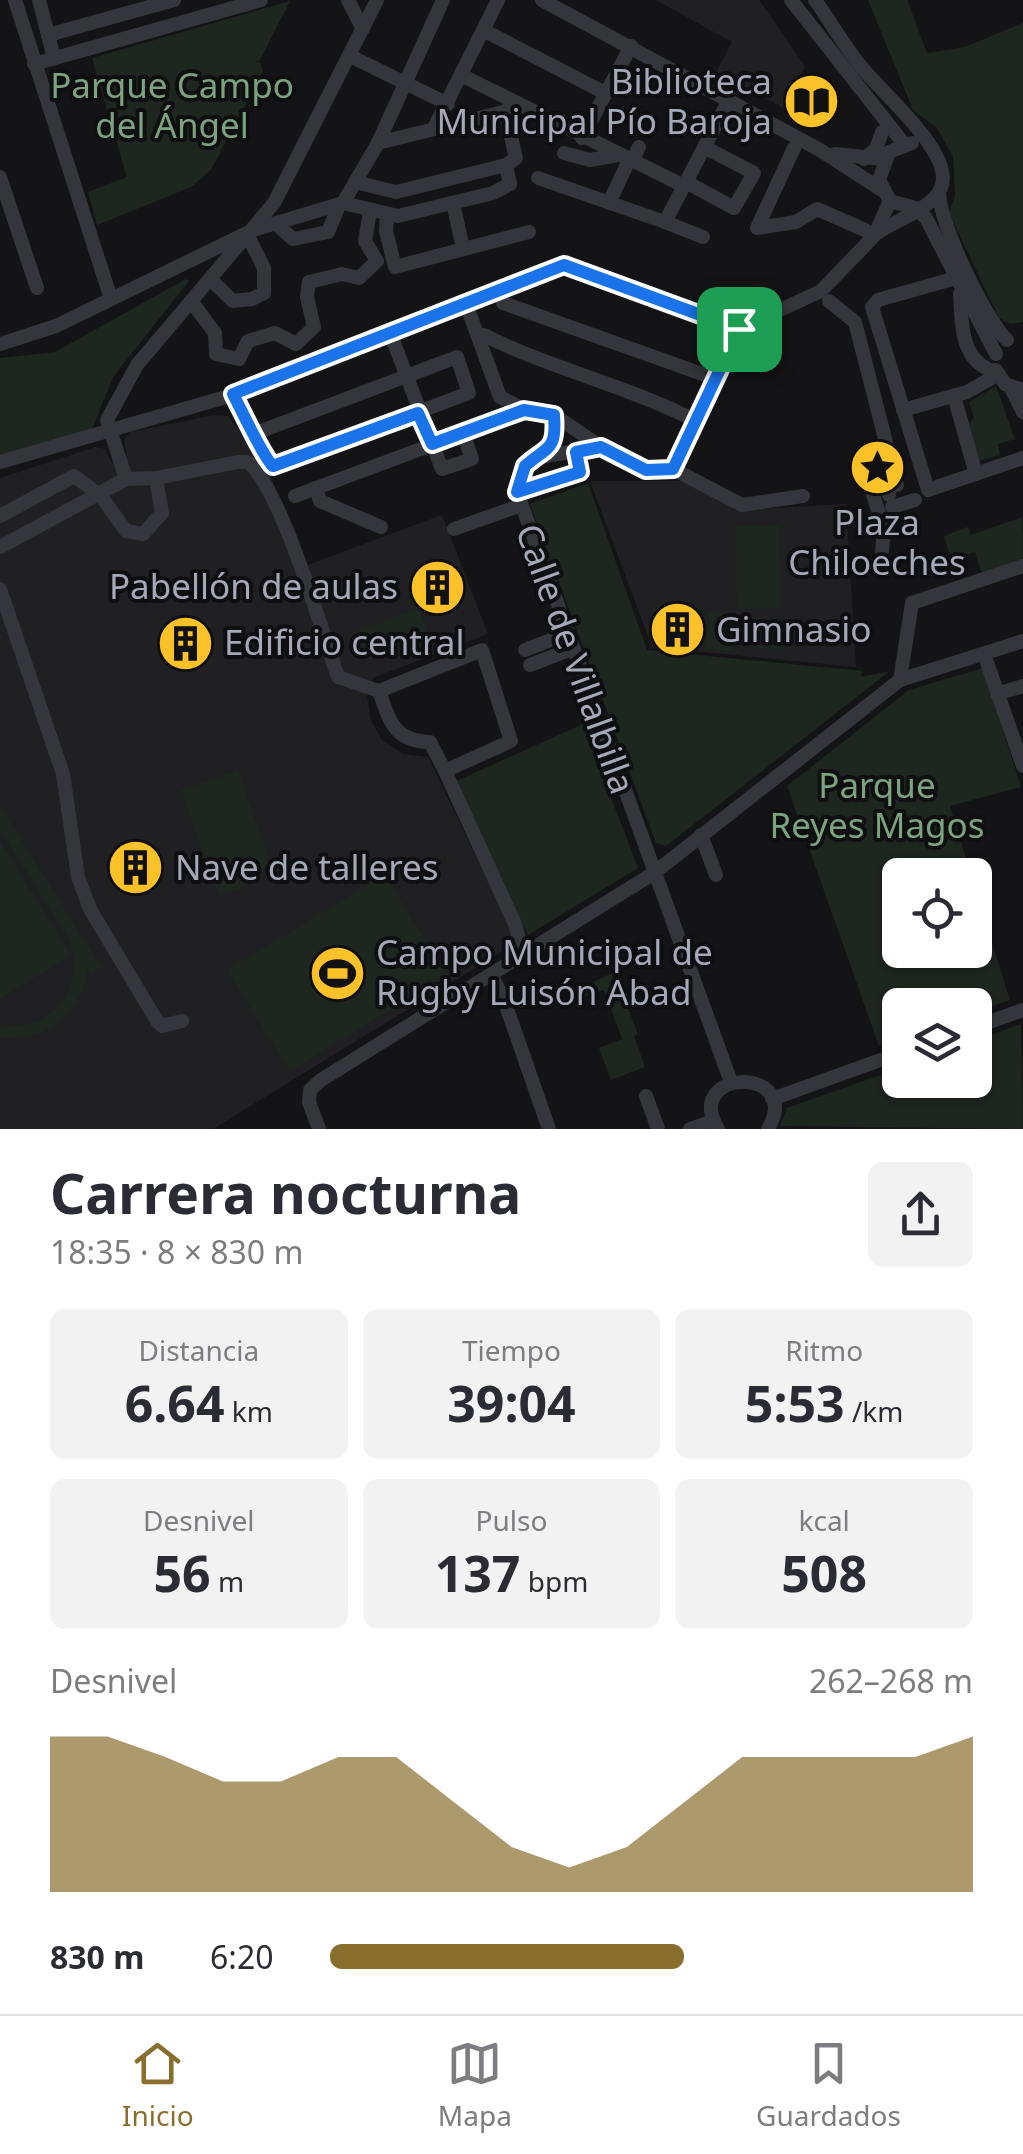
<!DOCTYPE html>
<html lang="es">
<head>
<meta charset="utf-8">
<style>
	:root { --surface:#fff; --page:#f2f2f3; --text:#2b2b33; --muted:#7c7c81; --line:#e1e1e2; --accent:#896e2e }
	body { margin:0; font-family:"Noto Sans",sans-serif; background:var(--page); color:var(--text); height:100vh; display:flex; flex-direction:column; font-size:38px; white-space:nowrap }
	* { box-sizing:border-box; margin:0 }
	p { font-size:32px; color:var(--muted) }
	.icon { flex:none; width:55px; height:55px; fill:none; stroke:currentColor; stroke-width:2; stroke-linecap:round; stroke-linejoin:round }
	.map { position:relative; height:1129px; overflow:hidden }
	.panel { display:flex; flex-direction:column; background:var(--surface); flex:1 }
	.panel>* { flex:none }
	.fabs { position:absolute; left:882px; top:858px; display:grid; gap:20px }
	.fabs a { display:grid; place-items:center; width:110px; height:110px; border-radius:15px; background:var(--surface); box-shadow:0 2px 8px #0004; font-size:50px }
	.pin { position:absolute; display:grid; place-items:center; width:85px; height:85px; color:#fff; margin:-42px; border-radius:20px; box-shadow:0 5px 15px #0006 }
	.round { display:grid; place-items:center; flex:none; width:105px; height:105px; border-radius:15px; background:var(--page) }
	.summary { display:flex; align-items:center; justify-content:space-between; height:170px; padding:0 50px }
	h1 { font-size:55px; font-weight:700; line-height:75px }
	.figures { display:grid; grid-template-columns:repeat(3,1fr); gap:15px; height:170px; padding:10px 50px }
	.figures div { display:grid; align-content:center; border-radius:15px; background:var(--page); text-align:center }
	.figures b { font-size:50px; font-weight:700 }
	.figures small { font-size:28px; font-weight:400 }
	.figures p { font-size:28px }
	.chart { height:280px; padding:20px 50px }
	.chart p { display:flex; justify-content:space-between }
	.chart svg { width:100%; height:180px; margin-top:10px; fill:var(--accent); opacity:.7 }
	ul { padding:0 50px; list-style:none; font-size:32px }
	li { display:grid; grid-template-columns:160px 120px 1fr; align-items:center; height:75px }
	li i { height:25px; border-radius:12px; background:var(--accent) }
	.tab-bar { display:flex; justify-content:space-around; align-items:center; height:140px; border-top:2px solid var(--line); background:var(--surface); font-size:28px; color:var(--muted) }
	.tab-bar a { display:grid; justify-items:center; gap:5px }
	.tab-bar .active { color:var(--accent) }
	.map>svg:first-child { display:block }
	.built { fill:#202023 }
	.green { fill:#1e2620 }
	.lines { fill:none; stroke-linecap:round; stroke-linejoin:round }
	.minor { stroke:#35363b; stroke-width:14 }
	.route-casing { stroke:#fff; stroke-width:20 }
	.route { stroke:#1a73e8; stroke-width:12 }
	.labels { text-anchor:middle; stroke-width:8; stroke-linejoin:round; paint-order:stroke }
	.poi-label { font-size:35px; fill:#a5a9b7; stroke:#0f0f11; text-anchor:start }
	.park-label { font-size:35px; fill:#7ba380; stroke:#0f0f11 }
	.street-label { font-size:35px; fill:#a5a9b7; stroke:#0f0f11 }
</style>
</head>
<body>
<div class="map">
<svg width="1023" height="1129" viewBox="0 0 1023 1129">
	<rect width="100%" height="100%" fill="#141416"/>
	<g class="built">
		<path d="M656 0H759L805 66 784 108 716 72 732 42Z"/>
		<path d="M214 415 228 416 269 470 302 567 442 515 488 634 373 678 367 695 371 721 382 740 403 754 428 757 510 927 514 944 213 1129H0V478L95 447 105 449 112 463 127 457 124 440 131 432Z"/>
		<path d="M590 481H680L740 510 846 504 856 667 652 647Z"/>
	</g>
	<g class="green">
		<path d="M868 0H907L927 53 965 47 1023 23V322L1010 324 999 318 949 213 955 196 953 157 937 128 913 110Z"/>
		<path d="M290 1 260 60 254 62H260L263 71 211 170 191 187 97 225 88 192 127 177 92 58Z"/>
		<path d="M186 279 189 281 113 377 92 429 0 457V358L55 352Z"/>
		<path d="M996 386 1015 439 998 444 1000 455 979 461 969 425 974 417 969 402Z"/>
		<path d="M588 483 647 650 862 671 861 677 890 671 666 846 656 843 530 504Z"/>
		<path d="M1022 517 1023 561 982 574 975 552 951 559 944 536 968 527 971 535Z"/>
		<path d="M736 526H779L780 609H737Z"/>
		<path d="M418 608 430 638 369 661 357 631Z"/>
		<path d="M709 612 785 620 782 650 730 645 729 651 705 649Z"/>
		<path d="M983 668 1021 787 950 806 971 875H900V950H975V889L1010 1000 975 1012V1005H900V1038L879 1046 787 786 909 690Z"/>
		<path d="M583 724 638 868 528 935 454 782Z"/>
		<path d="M238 771 271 865 244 874 247 886 219 896 181 790Z"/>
		<path d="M0 806 101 967 92 973 88 969C80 1015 48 1042 0 1037V1024C53 1034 86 988 70 940L0 829Z"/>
		<path d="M0 842 71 955 0 999Z"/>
		<path d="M385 875 447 975 290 1071 227 970Z"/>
		<path d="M614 972 638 1034 634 1036 645 1067 611 1080 599 1048 622 1039 604 990 572 1001 569 994Z"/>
		<path d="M1021 1024 1023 1129 780 1126 787 1108 900 1068V1080H975V1041Z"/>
	</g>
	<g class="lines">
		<g class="minor">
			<path d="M15 0 111 299"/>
			<path d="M39 0 54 58"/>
			<path d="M348 0 363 29"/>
			<path d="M542 0 820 150 882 190"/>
			<path d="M791 0 904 144"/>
			<path d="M815 0C830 21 843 44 859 64 879 91 956 153 941 188 933 208 896 220 879 232"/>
			<path d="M485 31 605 93"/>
			<path d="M48 35 174 0"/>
			<path d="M350 56 448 104"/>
			<path d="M34 64 261 0"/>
			<path d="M463 76 684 186"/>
			<path d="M505 111 516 158 506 165"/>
			<path d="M434 128 498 0"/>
			<path d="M582 138 631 46"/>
			<path d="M378 143 507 111 515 103"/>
			<path d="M912 143 889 152 879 180 890 201 915 208"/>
			<path d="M794 148 757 228 796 222 817 209 865 230"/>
			<path d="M564 153 590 160 618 155"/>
			<path d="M835 154 884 159"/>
			<path d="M864 159 876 149 882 132"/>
			<path d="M632 161 639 147"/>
			<path d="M0 177 37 288"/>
			<path d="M538 178 665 222 729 100"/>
			<path d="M686 182 734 208 754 173 704 147"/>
			<path d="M939 193C941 226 984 317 1007 340"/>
			<path d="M343 203 378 143 443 0"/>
			<path d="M453 203 463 248"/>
			<path d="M609 203 629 160"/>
			<path d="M915 208 926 218 996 354"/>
			<path d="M387 216 386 231 395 267 529 232"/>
			<path d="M665 222 703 237"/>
			<path d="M275 223 293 239 328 232 339 205"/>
			<path d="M956 278 878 300 872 307 928 490 1023 458"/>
			<path d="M210 279 233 301 252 299 264 293V268L248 236"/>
			<path d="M960 294C962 325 960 362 996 372"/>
			<path d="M191 301 215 333 216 354 239 359 248 341 275 333 296 344 314 327 307 297 309 282 342 274 359 278 377 261 365 241 370 211"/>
			<path d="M829 301 855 322 897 485 887 487 889 495"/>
			<path d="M503 303 705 375"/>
			<path d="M466 304 500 397 525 410 554 415 556 435 546 456"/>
			<path d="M391 335 442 469 472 459 463 433"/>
			<path d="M484 335C549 368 621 384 686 416"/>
			<path d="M0 344 56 326 253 230 343 203 398 216 493 193 510 184 506 165 396 192 355 182"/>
			<path d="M996 370 1005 384 1023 390"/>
			<path d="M1011 388 1023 412"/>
			<path d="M233 395 273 466 469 393 457 357 256 433"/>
			<path d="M954 396 976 474"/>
			<path d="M903 410 967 392 997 375"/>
			<path d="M554 415 601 447"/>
			<path d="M0 462 233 395 564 265 739 329"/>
			<path d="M673 469 646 471 601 447 533 458 520 477 517 492 731 1082"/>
			<path d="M673 469 739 329 821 291 874 236 890 201"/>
			<path d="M673 469 742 505 803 496"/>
			<path d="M868 478 884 530 882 551"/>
			<path d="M126 479 156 478 238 462H248C282 491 321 629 338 677L379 691"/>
			<path d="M316 488 320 501 381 527"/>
			<path d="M517 492 580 472 576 452"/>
			<path d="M295 496 525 410"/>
			<path d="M892 507 915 500"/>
			<path d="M0 516 74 476 101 496 126 531 143 534 162 513 156 478"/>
			<path d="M454 529 519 506"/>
			<path d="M0 547 126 479 107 420 137 365 274 203 377 0"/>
			<path d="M0 589 63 774 78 877 90 909 157 1021 162 1026 182 1021"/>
			<path d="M525 650 566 634"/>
			<path d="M984 654 1023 766"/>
			<path d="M530 665 572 649"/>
			<path d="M900 680 912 603 1023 566"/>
			<path d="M997 694 1023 686"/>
			<path d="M445 771 430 742C394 741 390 722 379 691L482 650 511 741 445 771 515 924 523 953"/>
			<path d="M701 835 716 875"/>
			<path d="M491 975 503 997 549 1129"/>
			<path d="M975 1027 1023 1010"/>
			<path d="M646 1096 658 1129"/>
			<path d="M772 1099 900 1053"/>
			<path d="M319 1129 309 1102 310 1090 321 1080 654 873 900 680 1023 641"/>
			<path d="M690 1129 713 1121"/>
			<path d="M718 1129C681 1067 805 1066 768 1129"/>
		</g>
	</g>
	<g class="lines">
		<defs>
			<path id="route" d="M564 265 739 329 673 469 646 470 601 447 576 452 580 472 517 492 525 466C547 446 557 452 554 415L524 410 432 444 418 413 273 466C263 457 242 411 233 394Z"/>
		</defs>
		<use href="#route" class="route-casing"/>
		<use href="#route" class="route"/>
	</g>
	<defs>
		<symbol id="library-disc" viewBox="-11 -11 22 22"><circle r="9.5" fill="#fbc128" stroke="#0f0f11"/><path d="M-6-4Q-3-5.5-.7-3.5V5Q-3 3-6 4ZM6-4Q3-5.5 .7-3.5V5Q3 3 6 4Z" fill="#111"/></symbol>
		<symbol id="sight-disc" viewBox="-11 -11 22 22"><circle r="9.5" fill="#fbc128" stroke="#0f0f11"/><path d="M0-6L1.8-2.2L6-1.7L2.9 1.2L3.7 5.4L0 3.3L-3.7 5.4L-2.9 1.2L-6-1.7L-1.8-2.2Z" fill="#111"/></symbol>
		<symbol id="building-disc" viewBox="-11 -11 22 22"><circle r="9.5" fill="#fbc128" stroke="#0f0f11"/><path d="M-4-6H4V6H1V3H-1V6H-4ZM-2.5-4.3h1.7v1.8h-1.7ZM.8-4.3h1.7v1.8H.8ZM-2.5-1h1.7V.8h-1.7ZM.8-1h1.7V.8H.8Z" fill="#111"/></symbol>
		<symbol id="stadium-disc" viewBox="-11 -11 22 22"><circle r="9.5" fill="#fbc128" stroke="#0f0f11"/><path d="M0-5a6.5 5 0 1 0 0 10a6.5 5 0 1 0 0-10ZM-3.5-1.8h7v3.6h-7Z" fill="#111"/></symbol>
	</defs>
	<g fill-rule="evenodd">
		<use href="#library-disc" x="780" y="70" width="63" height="63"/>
		<use href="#sight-disc" x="846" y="436" width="63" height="63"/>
		<use href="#building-disc" x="406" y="556" width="63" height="63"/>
		<use href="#building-disc" x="646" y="598" width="63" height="63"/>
		<use href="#building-disc" x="154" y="612" width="63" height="63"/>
		<use href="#building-disc" x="104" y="836" width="63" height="63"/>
		<use href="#stadium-disc" x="306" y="942" width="63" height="63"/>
	</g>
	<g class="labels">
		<g class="poi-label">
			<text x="772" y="94" text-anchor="end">Biblioteca<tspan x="772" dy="40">Municipal Pío Baroja</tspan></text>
			<text x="877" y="535" text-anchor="middle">Plaza<tspan x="877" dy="40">Chiloeches</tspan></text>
			<text x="398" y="599" text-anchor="end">Pabellón de aulas</text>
			<text x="716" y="642">Gimnasio</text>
			<text x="224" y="655">Edificio central</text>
			<text x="175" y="880">Nave de talleres</text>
			<text x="376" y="965">Campo Municipal de<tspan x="376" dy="40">Rugby Luisón Abad</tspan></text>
		</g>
		<g class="park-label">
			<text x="172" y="98">Parque Campo<tspan x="172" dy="40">del Ángel</tspan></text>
			<text x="877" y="798">Parque<tspan x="877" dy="40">Reyes Magos</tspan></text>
		</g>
		<g class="street-label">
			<text transform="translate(575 659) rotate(70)" y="12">Calle de Villalbilla</text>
		</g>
	</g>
</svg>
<div class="fabs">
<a><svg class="icon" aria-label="locate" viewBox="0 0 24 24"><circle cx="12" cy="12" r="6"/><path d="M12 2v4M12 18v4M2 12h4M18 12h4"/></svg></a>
<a><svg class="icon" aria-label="layers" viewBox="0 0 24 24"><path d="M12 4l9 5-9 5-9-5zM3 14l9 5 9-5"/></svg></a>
</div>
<div class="pin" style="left:739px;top:329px;background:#1e9e55"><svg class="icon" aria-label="arrive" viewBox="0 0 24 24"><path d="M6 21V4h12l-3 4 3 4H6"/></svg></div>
</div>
<section class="panel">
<div class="summary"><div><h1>Carrera nocturna</h1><p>18:35 · 8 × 830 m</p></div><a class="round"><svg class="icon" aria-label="share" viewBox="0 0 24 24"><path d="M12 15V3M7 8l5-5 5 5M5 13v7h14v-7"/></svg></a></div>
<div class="figures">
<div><p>Distancia</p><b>6.64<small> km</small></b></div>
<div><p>Tiempo</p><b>39:04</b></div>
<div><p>Ritmo</p><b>5:53<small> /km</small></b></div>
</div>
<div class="figures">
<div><p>Desnivel</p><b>56<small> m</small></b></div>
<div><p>Pulso</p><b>137<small> bpm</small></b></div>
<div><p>kcal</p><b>508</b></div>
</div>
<div class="chart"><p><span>Desnivel</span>262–268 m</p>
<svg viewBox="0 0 160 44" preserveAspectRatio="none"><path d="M0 44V6L10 6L20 11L30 17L40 17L50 11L60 11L70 22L80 33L90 38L100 33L110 22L120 11L130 11L140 11L150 11L160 6V44z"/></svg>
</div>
<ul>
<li><b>830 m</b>6:20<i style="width:55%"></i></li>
</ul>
</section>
<nav class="tab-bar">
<a class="active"><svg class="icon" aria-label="home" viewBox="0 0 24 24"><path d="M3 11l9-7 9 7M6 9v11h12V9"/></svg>Inicio</a>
<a><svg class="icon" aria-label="map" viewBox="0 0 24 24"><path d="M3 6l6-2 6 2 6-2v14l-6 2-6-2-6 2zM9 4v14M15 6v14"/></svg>Mapa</a>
<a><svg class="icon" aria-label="saved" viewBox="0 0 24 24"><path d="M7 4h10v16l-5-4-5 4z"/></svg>Guardados</a>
</nav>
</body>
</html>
